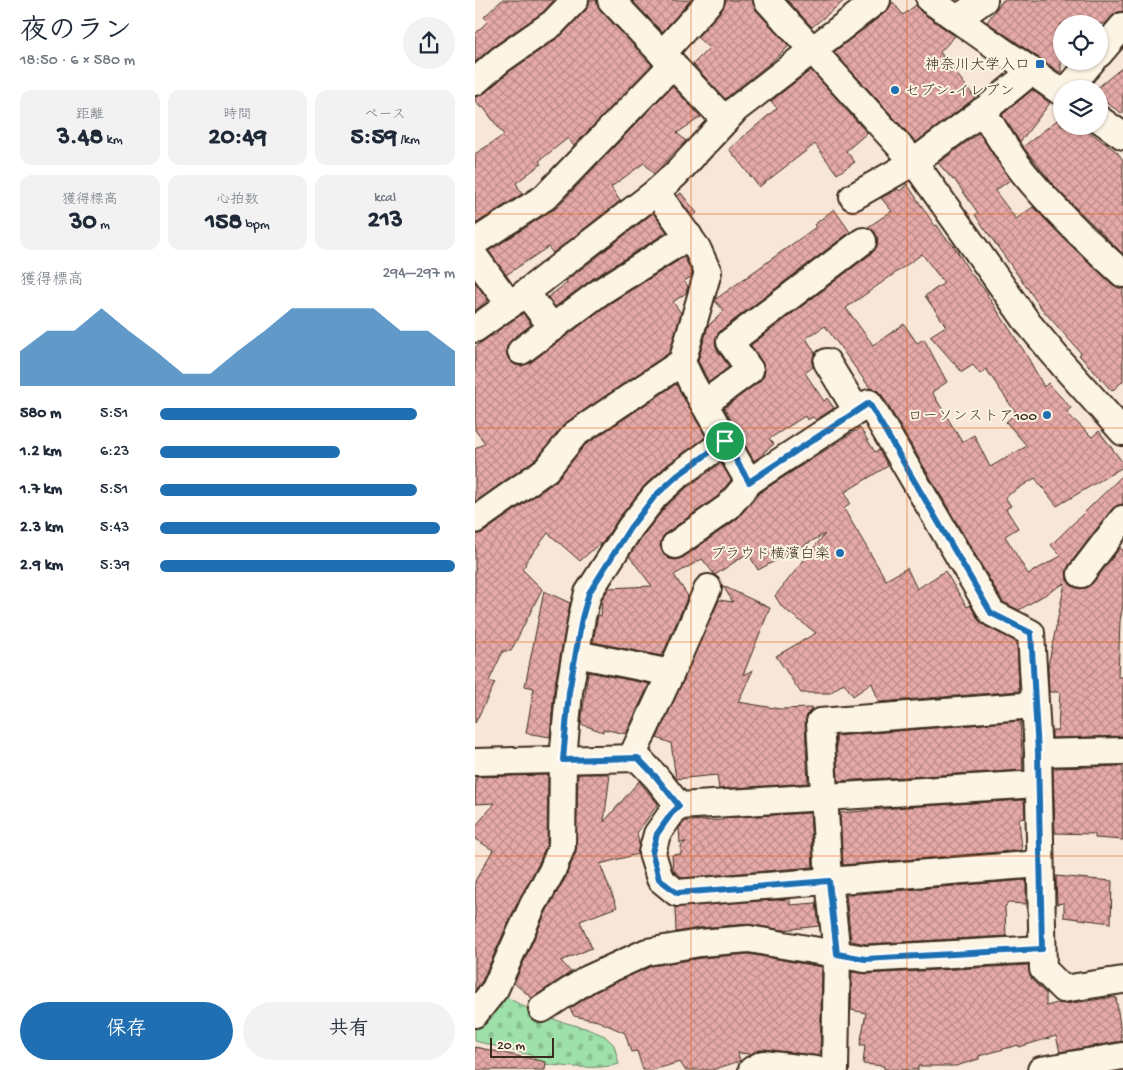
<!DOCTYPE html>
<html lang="ja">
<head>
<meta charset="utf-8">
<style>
	:root { --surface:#fff; --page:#f2f2f3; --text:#1f2937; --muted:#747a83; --accent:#1f6fb2 }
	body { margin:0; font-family:"Gochi Hand","Klee One",sans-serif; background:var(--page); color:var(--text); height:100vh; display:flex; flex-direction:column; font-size:19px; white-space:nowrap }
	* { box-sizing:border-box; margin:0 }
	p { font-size:16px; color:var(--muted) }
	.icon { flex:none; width:28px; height:28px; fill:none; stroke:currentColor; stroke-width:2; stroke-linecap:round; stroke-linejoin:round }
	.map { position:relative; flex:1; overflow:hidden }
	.details { display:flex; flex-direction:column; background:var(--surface); width:475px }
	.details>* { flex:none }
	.buttons { position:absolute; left:578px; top:15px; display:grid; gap:10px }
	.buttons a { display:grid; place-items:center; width:55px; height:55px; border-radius:50%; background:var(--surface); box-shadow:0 1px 4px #0004; font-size:25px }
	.scale { position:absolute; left:15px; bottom:12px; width:64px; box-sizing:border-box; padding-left:5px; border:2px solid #3b2a1e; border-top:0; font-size:14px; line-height:18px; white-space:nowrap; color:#3b2a1e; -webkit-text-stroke:4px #fcf5e5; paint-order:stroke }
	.pin { position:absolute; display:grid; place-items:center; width:42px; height:42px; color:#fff; margin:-21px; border:2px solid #fff; border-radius:50%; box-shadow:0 1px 5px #0007 }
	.round { display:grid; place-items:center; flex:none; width:52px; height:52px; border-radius:26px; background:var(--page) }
	.head { display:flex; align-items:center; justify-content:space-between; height:85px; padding:0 20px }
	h1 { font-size:28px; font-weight:700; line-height:38px }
	.figures { display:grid; grid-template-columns:repeat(3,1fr); gap:8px; height:85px; padding:5px 20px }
	.figures div { display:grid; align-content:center; border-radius:12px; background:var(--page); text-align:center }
	.figures b { font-size:25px; font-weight:700 }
	.figures small { font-size:14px; font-weight:400 }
	.figures p { font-size:14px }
	.chart { height:140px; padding:10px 20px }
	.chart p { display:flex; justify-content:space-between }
	.chart svg { width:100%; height:90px; margin-top:5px; fill:var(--accent); opacity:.7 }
	.cta { display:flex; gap:10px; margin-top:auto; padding:10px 20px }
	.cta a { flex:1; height:58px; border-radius:30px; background:var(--accent); color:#fff; font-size:20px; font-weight:700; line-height:58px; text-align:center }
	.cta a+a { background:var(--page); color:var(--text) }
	ul { padding:0 20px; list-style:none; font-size:16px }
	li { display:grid; grid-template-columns:80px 60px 1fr; align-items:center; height:38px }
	li i { height:12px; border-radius:6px; background:var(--accent) }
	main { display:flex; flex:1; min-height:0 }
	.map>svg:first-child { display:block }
	.cemetery { fill:url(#cemetery-stones); stroke:#6c8564 }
	.building { fill:url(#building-cross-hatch); stroke:#3b2a1e; fill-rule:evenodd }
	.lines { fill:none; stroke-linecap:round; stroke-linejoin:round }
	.minor-casing { stroke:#3b2a1e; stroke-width:30 }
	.minor { stroke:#fcf5e5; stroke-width:26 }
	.route-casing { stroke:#fff; stroke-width:10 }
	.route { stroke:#1f6fb2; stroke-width:6 }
	.grid { fill:none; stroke:#df570d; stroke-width:1; stroke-opacity:0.55 }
	.poi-dot { fill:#1f6fb2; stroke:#fcf5e5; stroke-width:2 }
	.labels { text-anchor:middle; stroke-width:4; stroke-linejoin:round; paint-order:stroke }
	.poi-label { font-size:15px; fill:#3b2a1e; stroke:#fcf5e5; text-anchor:end }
</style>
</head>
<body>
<main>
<section class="details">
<div class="head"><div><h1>夜のラン</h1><p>18:50 · 6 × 580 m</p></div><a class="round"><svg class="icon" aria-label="share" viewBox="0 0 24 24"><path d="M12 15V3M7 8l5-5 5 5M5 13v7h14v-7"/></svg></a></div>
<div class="figures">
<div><p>距離</p><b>3.48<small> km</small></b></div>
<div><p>時間</p><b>20:49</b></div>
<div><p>ペース</p><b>5:59<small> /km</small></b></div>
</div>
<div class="figures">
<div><p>獲得標高</p><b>30<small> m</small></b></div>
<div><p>心拍数</p><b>158<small> bpm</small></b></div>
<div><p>kcal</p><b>213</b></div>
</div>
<div class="chart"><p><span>獲得標高</span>294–297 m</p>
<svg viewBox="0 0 160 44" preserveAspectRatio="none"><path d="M0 44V27L10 17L20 17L30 6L40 17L50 27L60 38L70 38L80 27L90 17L100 6L110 6L120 6L130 6L140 17L150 17L160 27V44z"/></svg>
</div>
<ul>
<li><b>580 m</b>5:51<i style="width:87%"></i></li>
<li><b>1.2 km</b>6:23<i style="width:61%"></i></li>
<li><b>1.7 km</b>5:51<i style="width:87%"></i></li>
<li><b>2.3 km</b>5:43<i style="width:95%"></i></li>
<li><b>2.9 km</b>5:39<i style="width:100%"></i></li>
</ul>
<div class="cta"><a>保存</a><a>共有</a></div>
</section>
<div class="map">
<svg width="648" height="1070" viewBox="0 0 648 1070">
	<defs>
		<pattern id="cemetery-stones" width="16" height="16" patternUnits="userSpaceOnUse" patternTransform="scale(1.25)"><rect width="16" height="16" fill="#9ee0aa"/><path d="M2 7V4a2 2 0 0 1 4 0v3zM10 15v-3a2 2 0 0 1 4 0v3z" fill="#89c092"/></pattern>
		<pattern id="building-cross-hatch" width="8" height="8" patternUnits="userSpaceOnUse" patternTransform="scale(1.25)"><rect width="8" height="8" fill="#e6aba8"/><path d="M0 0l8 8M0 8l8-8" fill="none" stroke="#bc8b88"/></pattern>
	</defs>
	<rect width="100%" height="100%" fill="#f8e6d9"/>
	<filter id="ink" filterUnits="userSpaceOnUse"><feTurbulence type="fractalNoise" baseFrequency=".02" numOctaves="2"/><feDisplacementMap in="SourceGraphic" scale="10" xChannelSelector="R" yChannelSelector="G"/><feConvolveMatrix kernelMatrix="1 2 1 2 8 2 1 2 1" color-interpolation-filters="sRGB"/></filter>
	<g filter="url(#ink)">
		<path class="cemetery" d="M24 993 66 1016 110 1028 130 1036 139 1045 144 1064C125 1070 81 1067 59 1062V1056L0 1041V1023Z"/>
		<g class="building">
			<path d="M27 0H79L68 12 16 48 0 62V34L13 21 9 17Z"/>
			<path d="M115 0H121L125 10 177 65 99 146 93 138 64 161 66 164 41 183 47 194 0 224V154L29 135 8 107 6 108 0 101V97L10 93 34 72 87 35 111 10Z"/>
			<path d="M157 0H216L187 32Z"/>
			<path d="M251 0H277L281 10 314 46 295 63 250 99 218 64 234 48 222 37 247 10Z"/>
			<path d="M312 0H370L337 27Z"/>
			<path d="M528 0H648V11L643 12 637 16 630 24H586V73L512 22Z"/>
			<path d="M418 2 428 15 441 5 446 12 480 36 465 52 500 98 441 142 359 52 411 12Z"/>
			<path d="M648 67V114L627 100 624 96V89H621Z"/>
			<path d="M336 70 392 133 371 151 380 162 362 174 340 144 284 187 254 149 302 108 296 101Z"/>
			<path d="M197 86 226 117 202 133 211 141 179 174 169 163 136 187 145 201 78 253 73 247 31 275 14 251 81 208Z"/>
			<path d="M557 90 575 103 545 142 527 115Z"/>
			<path d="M586 117V126H606L642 152 648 160V254L582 189 548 147Z"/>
			<path d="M504 133 535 180 520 191 541 219 558 207 599 248 638 285 648 289V381L637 391 604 355 606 353 567 309 500 215 503 213 479 179 478 180 463 163Z"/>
			<path d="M432 184 460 226 462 225 469 236 479 246 494 271 513 294 512 295 551 354 569 387 573 383 596 408 591 412 617 437 624 431 648 463V467L582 506 560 478 530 497 536 506 531 509 543 528 530 536 553 574 586 556 576 545 648 475V504L642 505 636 510 594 565 591 573 592 580 597 586 604 589 611 588 618 583 645 548 648 550V605L645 621 643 677H648V736L577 738V730H583L585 692H574L573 666 590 583 544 610 528 602 407 395 402 390 395 388 350 326 331 338 340 353 337 362 338 367 330 373 349 401 352 398 359 408 341 420 338 417 332 420 330 416 294 439 299 444 288 453 289 454 279 461 249 408 284 382 289 376 290 369 287 362 276 345 397 253 402 246 403 239 400 232 393 227 417 211 406 198 423 189 425 191ZM447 254 469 283 450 296 471 326 455 336 487 372 498 365 505 374 511 369 541 413 531 422 552 446 515 467 499 435 487 442 457 392 472 382 449 339 442 343 429 324 398 345 371 308Z"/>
			<path d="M206 193 222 213 217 216 202 196Z"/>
			<path d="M359 209 375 232 246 330 241 337 240 344 243 351 254 367 234 382 223 361 233 326 249 311 240 301 241 299 341 227 339 225Z"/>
			<path d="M178 213 192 232 117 279 80 307 73 297 92 283 91 281Z"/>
			<path d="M209 257 217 273 216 277 209 281 213 286 211 293 198 302 206 313 194 353 92 422 62 458 0 502V449L10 443 0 430V347L14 337 22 334 21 332 48 313 56 325 37 339 32 346 31 353 34 360 40 365 47 366 55 363 134 304Z"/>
			<path d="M0 282 13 300 0 311Z"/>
			<path d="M201 384 231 437 193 464 170 485 143 519 125 547V543L105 561 73 533 50 563 51 564 47 569 67 589 36 651H28L14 681 20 683 0 723V535L9 532 81 481 110 445Z"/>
			<path d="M385 428 400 452 404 450 413 466 370 492 375 503 369 509 411 580 432 568 442 589 470 571 492 607 495 605 504 621 510 626 542 642 544 691 404 702 397 683 378 696 369 683 355 693H326L301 656 341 633 307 607 300 596 350 534 283 570 273 553 240 575 227 559 199 575 213 596 187 656 118 642 123 615 126 616 127 599 134 588 177 586 154 556 167 537 191 506 211 488 246 463 256 480 243 496 191 533 187 538 185 546 188 553 194 559 202 560 209 557 262 519 284 493Z"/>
			<path d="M248 586 295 608 268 675 278 670 263 702 305 709 337 708 332 715 330 723 333 783 244 789 242 775 201 779 196 743 182 738 244 600 258 602Z"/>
			<path d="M69 591 95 603 79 690 75 737 51 733 59 688 50 686Z"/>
			<path d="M113 672 174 684 151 734 128 729V732L106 724Z"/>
			<path d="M545 721 548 770 363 781 361 736Z"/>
			<path d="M648 766V840L620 838V834L580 833 578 768Z"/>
			<path d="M103 774H135L129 822 164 781 183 804 162 833 164 844 163 854 125 864 142 907 105 921 117 948 86 961 96 972 57 998 39 983 71 912 91 877 101 852Z"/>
			<path d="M73 775 72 843 63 865 44 899 7 981 0 990V881L18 850 0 839V827L20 803 0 804 1 777Z"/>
			<path d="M549 800 550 818 544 819 547 850 368 865 365 813 431 807Z"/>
			<path d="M335 813 338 867 207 878 198 870 197 855 206 854V846L211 842 205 843 204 828 211 821 248 820V818Z"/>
			<path d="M581 876 637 881 636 923 589 917V903L582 904Z"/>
			<path d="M551 880V904L532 903V905L530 906 531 936 391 944 376 941 371 895Z"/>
			<path d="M315 899V905L341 903 344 926 308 930 273 924 224 928 201 932 200 907Z"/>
			<path d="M273 954 347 967 345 1056 289 1049 275 1054 263 1053 265 1061 237 1070H210L205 1062 178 1070H168L162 1051 156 1052 150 1033 123 1021 99 1016 95 1009 120 992 176 966 227 958Z"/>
			<path d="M553 965 557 980 571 994V1006L583 1003 590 1004 641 997 647 1041 585 1052 581 1036 544 1047 543 1045 504 1056V1059L481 1066H443V1070H421L409 1069V1066L388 1064 390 1045H385L391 1013 376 1010 377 972 391 974Z"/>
			<path d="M0 1047 71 1062 70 1070H0Z"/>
		</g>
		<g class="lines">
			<defs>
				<g id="minor">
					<path d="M136 0 250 120"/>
					<path d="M292 0 439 162 553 323 588 365 648 432"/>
					<path d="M455 0 586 92"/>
					<path d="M482 19 509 0"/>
					<path d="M187 54 236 0"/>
					<path d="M624 54 648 26"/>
					<path d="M0 82 25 60 78 23 100 0"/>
					<path d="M593 89 617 61"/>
					<path d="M507 111C521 131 533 153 548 172 578 209 613 242 648 274"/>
					<path d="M624 119 648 136"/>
					<path d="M181 192 222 248 233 272 207 362 217 383 274 482"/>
					<path d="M378 197 439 162 513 107 557 71"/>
					<path d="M0 242 70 197 198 64"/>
					<path d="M0 257 35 305"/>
					<path d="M51 293 78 328"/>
					<path d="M0 329 45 297 181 192 201 174 261 109 402 0"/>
					<path d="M46 351 125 292 214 236"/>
					<path d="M352 362 382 411"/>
					<path d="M229 404 275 370 255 342 388 241"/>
					<path d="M0 520 72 469 100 434 207 362"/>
					<path d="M200 545 253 507 274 482 394 403 517 613 556 633 563 753 568 969 588 989 648 980"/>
					<path d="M606 574 648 519"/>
					<path d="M101 654 196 673"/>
					<path d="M563 753 648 751"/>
					<path d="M159 758 160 750 196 673 233 588"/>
					<path d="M0 762 163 758 181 777 204 806 563 784"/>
					<path d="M204 806 196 814 182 834 177 853 185 879 202 893 565 864"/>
					<path d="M67 1009 113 979 172 952 225 943 274 939 390 959 567 949"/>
					<path d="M0 1014 20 989 58 905 77 871 87 846 88 760 94 692 107 617 113 593 155 528 180 496 202 476 250 441"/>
					<path d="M277 1070 288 1064 341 1070"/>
					<path d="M360 1070 362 954 354 881 345 722 560 705"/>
					<path d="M566 1070 648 1056"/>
				</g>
			</defs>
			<use href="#minor" class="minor-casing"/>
			<use href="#minor" class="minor"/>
		</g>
	</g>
	<g class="lines" filter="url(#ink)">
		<defs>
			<path id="route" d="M394 403 516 613 556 633 563 753 567 949 390 959 362 954 354 881 202 893 184 879 177 853 182 834 196 814 204 806 181 777 163 758 88 760 94 692 107 618 114 593 155 528 180 496 202 476 250 441 274 482Z"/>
		</defs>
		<use href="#route" class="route-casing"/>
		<use href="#route" class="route"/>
	</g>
	<path class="grid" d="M216 0V1070M432 0V1070M0 214H648M0 428H648M0 642H648M0 856H648"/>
	<g class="poi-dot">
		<rect x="560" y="59" width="10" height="10" rx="2.5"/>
		<circle cx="420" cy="90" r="5"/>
		<circle cx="572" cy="415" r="5"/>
		<circle cx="365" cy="553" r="5"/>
	</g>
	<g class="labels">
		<g class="poi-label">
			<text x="555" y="69">神奈川大学入口</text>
			<text x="430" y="95" text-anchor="start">セブン-イレブン</text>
			<text x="562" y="420">ローソンストア100</text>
			<text x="355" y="558">プラウド横濱白楽</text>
		</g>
	</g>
</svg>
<div class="buttons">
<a><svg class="icon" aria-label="locate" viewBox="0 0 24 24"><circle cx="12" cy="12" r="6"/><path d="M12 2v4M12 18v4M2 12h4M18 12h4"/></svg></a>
<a><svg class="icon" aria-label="layers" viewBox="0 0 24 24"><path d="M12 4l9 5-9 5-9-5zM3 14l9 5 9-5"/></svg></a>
</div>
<div class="scale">20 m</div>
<div class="pin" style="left:250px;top:441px;background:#1e9e55"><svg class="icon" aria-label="arrive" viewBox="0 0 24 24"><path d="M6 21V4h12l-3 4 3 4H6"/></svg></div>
</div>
</main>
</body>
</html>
